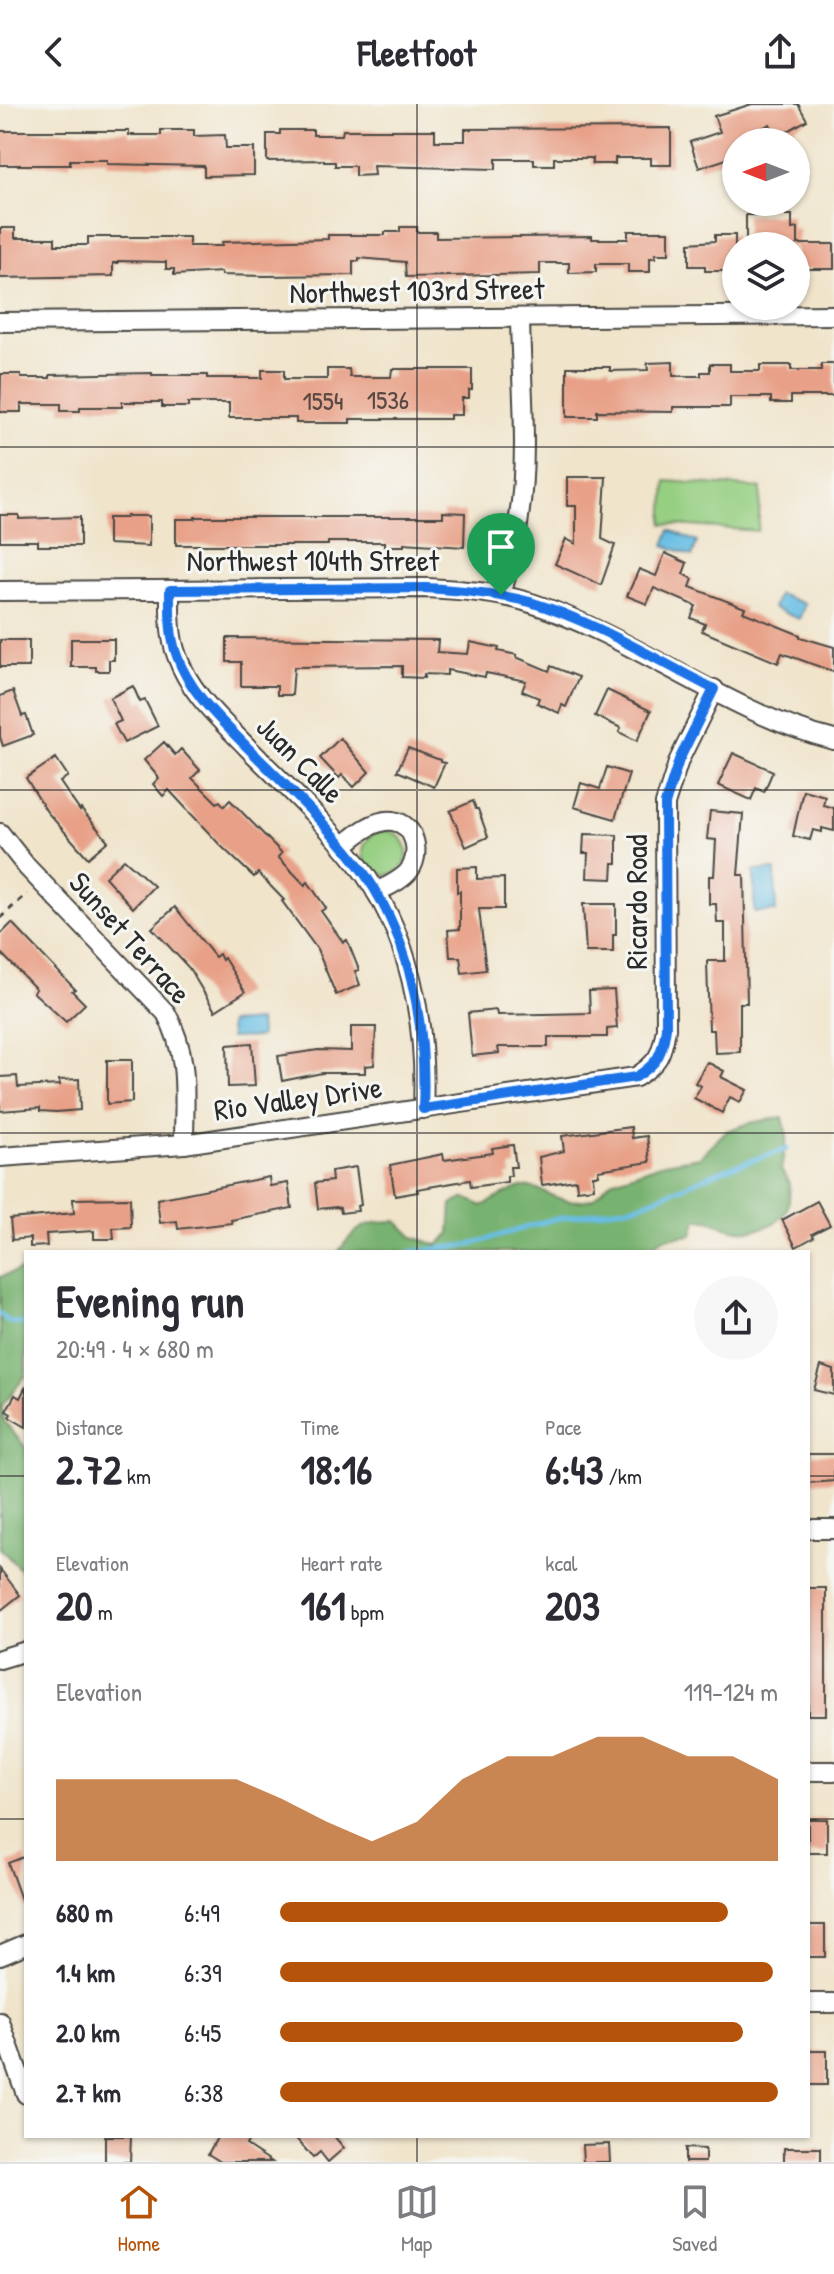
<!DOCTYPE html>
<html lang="en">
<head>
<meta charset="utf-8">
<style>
	:root { --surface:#fff; --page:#f7f7f7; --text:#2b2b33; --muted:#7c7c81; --line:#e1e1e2; --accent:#b45309 }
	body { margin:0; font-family:"Patrick Hand",sans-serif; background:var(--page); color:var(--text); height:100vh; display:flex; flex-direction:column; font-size:30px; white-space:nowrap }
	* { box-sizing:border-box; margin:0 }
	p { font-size:26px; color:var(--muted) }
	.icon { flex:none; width:44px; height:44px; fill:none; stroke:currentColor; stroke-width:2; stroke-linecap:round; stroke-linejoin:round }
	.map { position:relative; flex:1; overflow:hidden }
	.side { position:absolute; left:24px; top:1146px; width:786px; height:888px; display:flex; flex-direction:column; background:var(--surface); border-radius:0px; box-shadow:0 2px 6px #0004 }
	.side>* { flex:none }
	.needle { width:52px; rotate:270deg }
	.buttons { position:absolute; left:722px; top:24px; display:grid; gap:16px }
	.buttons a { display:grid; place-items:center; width:88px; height:88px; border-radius:50%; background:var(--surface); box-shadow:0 2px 6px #0004; font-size:40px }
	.pin { position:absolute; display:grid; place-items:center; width:68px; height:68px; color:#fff; margin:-82px -34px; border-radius:50% 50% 50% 0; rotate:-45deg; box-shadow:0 0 8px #0007 }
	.pin .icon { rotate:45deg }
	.round { display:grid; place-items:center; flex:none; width:84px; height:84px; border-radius:42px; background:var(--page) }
	.overview { display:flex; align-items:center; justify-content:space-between; height:136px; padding:0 32px }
	h1 { font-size:44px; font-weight:700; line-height:60px }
	.metrics { display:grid; grid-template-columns:repeat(3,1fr); gap:12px; height:136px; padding:8px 32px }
	.metrics div { display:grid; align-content:center }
	.metrics b { font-size:40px; font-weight:700 }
	.metrics small { font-size:22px; font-weight:400 }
	.metrics p { font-size:22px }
	.chart { height:224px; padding:16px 32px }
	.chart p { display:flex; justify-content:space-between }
	.chart svg { width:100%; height:144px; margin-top:8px; fill:var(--accent); opacity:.7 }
	ul { padding:0 32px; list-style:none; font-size:26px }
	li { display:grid; grid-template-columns:128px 96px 1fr; align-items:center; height:60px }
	li i { height:20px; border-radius:10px; background:var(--accent) }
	header { display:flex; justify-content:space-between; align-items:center; height:104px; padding:0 32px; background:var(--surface); font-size:36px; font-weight:700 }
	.menu { display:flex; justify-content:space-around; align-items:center; height:112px; border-top:2px solid var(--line); background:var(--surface); font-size:22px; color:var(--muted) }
	.menu a { display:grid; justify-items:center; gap:4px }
	.menu .active { color:var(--accent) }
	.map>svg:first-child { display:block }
	.green { fill:#96cf82; stroke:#607d56; stroke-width:2 }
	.forest { fill:#78b270; stroke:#526e4e; stroke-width:2 }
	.water { fill:#67bde4; stroke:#497488; stroke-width:2 }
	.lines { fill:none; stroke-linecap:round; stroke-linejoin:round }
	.stream { stroke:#67bde4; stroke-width:5 }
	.building { fill:#e8a188 }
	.street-casing { stroke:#494743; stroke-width:22 }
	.path { stroke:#494743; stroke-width:3; stroke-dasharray:6 6; stroke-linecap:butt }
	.street { stroke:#fff; stroke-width:18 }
	.route-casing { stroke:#fff; stroke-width:16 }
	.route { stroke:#1a73e8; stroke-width:10 }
	.grid { fill:none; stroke:#2b2b2b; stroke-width:2; stroke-opacity:0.55 }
	.labels { text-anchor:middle; stroke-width:6; stroke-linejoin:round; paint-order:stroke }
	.number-label { font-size:26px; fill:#5a4842 }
	.street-label { font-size:30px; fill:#2b2b2b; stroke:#f6f6f2 }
</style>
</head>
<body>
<header><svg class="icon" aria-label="back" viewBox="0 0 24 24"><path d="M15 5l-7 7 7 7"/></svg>Fleetfoot<svg class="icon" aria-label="share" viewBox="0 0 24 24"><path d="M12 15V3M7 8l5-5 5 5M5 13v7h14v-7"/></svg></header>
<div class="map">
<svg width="834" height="2058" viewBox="0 0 834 2058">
	<rect width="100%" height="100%" fill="#f6f6f2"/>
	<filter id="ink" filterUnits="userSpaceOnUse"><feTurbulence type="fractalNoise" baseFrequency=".0125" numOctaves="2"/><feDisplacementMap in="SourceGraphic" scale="16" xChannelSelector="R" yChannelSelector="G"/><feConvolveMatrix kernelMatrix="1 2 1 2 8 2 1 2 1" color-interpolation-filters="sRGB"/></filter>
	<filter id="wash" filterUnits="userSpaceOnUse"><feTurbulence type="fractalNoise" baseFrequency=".006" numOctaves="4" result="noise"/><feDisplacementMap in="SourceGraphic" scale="32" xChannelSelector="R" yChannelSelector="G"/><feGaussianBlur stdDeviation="1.8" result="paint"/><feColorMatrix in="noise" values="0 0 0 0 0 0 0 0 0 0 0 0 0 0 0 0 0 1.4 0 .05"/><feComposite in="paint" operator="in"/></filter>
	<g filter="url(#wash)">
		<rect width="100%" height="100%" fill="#f0e4cb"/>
		<g class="green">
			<path d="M666 377 761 384 758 427 663 420Z"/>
			<circle cx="385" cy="749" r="22"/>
		</g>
		<g class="forest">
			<path d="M783 1013 787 1032 781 1066 790 1080C789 1087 790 1099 787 1105 777 1126 745 1130 726 1123 714 1118 710 1114 696 1116L692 1131 664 1134 643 1148H338C356 1123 366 1117 397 1117L413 1133 438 1141 450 1130 452 1100 466 1094 482 1102C493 1097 513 1084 523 1083 541 1082 550 1094 566 1096 575 1098 584 1096 593 1095L611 1077 664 1059 700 1053 726 1027 750 1019Z"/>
			<path d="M26 1164V1271L2 1302 4 1317 26 1344V1472L0 1444V1173Z"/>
		</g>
		<g class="water">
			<path d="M670 426 697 438 692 452 664 441Z"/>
			<path d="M778 490 805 500 799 515 773 504Z"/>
			<path d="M775 766 776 807 754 808V767Z"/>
			<path d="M259 917 260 933 230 934 229 919Z"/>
		</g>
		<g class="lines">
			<g class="stream">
				<path d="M409 1148 469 1141 550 1116 639 1101 728 1064 787 1045"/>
				<path d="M0 1210 9 1218 26 1220"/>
			</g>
		</g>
		<g id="blocks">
			<g class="building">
				<path d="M752 0H798L807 16 777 33 770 20 743 34 744 38H736V52L699 64 690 38 720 28 714 12Z"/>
				<path d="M671 24V61H651V54H615V60H592V54H554V61H534V55H496V65L373 62 374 71 355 72V62H335V58H324V56L267 57V30H280V26H313V31H342L343 26H435V37H465V25Z"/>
				<path d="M161 26H194V32L225 31 226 44H254V71L204 72V62L107 60V56H70V61H0V27H129V31H161Z"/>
				<path d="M746 111H792V125L798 124V140H834V165H796V142H746Z"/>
				<path d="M400 123H417V128H436V134L592 132V135H628V127H669V150H655V154H650V168H628V160H596V168L569 169V159H540V170L406 173 405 158 359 154V157H353V171L265 172 221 171V168L174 171V165H166V158L118 157V159H113V172L0 174V124H15V134H55V141H88V133H189V142H222V138L328 135V131H385V128H400Z"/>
				<path d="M715 131H735V167H705V162H689V139L715 137Z"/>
				<path d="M673 258V272H701V268H710V260H730V267H760V261H791V266H821V260H834V292H791V299H771V293H730V303H673V308L597 307V313H567V263H610V267L648 266 647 259Z"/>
				<path d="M327 265H349L350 273H391L392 265H472V286H469V294H462V311H450V315H350V319H296V314H229V299H188V303H162V298H122V303H80V307H61V300H21V308H0L1 270H21V274H50V271L152 269V271H207V274H262V266H284V275H327Z"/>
				<path d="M567 373H606L602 435 615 441 601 481 555 460 566 435 576 440V402H567Z"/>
				<path d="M443 408 465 409 464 443 404 439V442H385V438H328V441H176V415H195V413H443Z"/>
				<path d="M0 411H19V415L80 413V442H38V437H0Z"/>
				<path d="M126 412H149V442L108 440V414H126Z"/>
				<path d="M665 449 687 459 683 470 693 475 690 483 745 504 743 508 800 531V533L834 543V568L782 549 778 559 702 527 705 520 691 514 696 502 654 484 647 500 627 492 639 465 656 472Z"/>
				<path d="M227 534 438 536 437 548 468 550 470 538 499 544 498 547 517 551 516 553 549 567 551 562 579 573 566 603 562 601 559 609 537 599 539 594 522 587 526 577 486 569 485 573 447 566V571L424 570V574L402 573V562L294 563 292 591H277V582H241V558H227Z"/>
				<path d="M71 535H114V556H109V567H96V563H71Z"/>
				<rect x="0" y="536" width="29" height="27"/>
				<path d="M133 582 140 598 145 596 158 622 124 639 114 620 121 617 110 594Z"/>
				<path d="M607 586 651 607 637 637 619 628 621 624 595 612Z"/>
				<path d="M13 587 22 612 26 611 33 631 3 642 0 633V592Z"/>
				<path d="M340 634 369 668 354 683 342 671 339 674 320 654Z"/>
				<path d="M164 638 175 651 181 645 200 666 192 674 217 699 220 697 224 702 230 696 282 749 278 753 305 781 308 778 326 804 321 807 343 838 347 836 359 866 355 867 360 881 336 891 317 845 282 797 284 796 258 769 254 773 220 741 169 686 163 692 153 680 159 674 144 656Z"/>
				<path d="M408 644 440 656V658L445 659 434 683 397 667Z"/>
				<path d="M733 649 773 667 764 688 756 684 751 696 718 681Z"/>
				<path d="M56 654 68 672 60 678 80 707 81 705 108 737 88 754 47 708 26 674Z"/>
				<path d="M607 663 629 670 615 715 574 703 581 679 600 685Z"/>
				<path d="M803 686 825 692 823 701 834 704V727L822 724V728L813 726 810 736 793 732Z"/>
				<path d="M473 697 476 705H478L488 733 466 743 450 707Z"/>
				<path d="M710 707 743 710 738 771H744L747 899H740V948L715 949 714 926H709L707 857H725V819H717L716 800H709V772H714L716 736 707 735Z"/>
				<path d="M584 730 617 731V759H613L612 775 587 774 588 749H583Z"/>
				<path d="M124 755 154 782 133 804 105 773Z"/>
				<path d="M477 763V775L504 774V805H479L486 866 462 869 460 853H450L448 826 460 825V787L457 788V764Z"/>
				<path d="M583 800H616V831H613V848H586Z"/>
				<path d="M175 803 215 853 219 850 222 856 224 854 245 888 215 907 189 864 152 824Z"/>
				<path d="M12 819 75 885 72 887 85 900 66 918 33 888 36 885 0 848V831Z"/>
				<path d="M614 886 617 924 607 925V933H548V943H498L499 949 472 952 468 909 496 906 497 911 590 909 589 887Z"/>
				<path d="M351 923H376L374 961 365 962V969H322L282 977 278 952 318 946 351 947Z"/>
				<path d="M252 939 255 982 228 983 227 941Z"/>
				<path d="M107 956H132V998L107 1000Z"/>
				<path d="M707 958 724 967 721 973 747 986 740 998 730 993 722 1009 694 994 701 982 695 979Z"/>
				<path d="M17 972 18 983 60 981 59 976 79 975 80 1006 56 1008 40 1007V1004L0 1007V973Z"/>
				<path d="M631 1023 632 1034 647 1032 650 1058 598 1066 599 1071H593L594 1084 577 1086 576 1076 542 1081 539 1053 564 1047 562 1032Z"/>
				<path d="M513 1041 516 1063H510L511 1072H507V1078L471 1083 470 1076 417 1085 418 1088 395 1092 390 1061 443 1050 444 1056 493 1049 492 1044Z"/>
				<path d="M356 1063 361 1101 357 1102 358 1107 341 1109 340 1104 336 1103 318 1105 315 1079 332 1077 331 1067Z"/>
				<path d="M269 1073 270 1082 288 1079 292 1104 231 1116 232 1119 178 1125 177 1117 160 1119 157 1095Z"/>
				<path d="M130 1094 131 1123 113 1124 114 1135H94V1127L46 1130 47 1142 30 1143V1134L12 1136 10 1115 74 1109 73 1095Z"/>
				<path d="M817 1097 830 1121 812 1130 814 1133 796 1143 782 1116Z"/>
				<path d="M821 1262 834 1266V1291L814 1286Z"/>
				<path d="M26 1282V1323L9 1313 11 1310 6 1307 15 1291 20 1294Z"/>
				<path d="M808 1350H834V1377L808 1379Z"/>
				<path d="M0 1465 20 1491 0 1507Z"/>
				<rect x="808" y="1484" width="18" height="127"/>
				<rect x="808" y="1715" width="19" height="34"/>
				<path d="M26 1752V1804H24L8 1759Z"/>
				<rect x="808" y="1821" width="17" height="32"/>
				<rect x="808" y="1947" width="19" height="34"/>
				<path d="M105 2032H131L130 2058H105Z"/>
				<path d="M218 2032H251L246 2041 272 2058H221L208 2050Z"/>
				<path d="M294 2032H334L344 2044 328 2058 320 2048 313 2054Z"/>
				<path d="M609 2040 610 2058H583L582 2041Z"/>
				<path d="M685 2044 705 2045V2058H685Z"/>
				<rect x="784" y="2044" width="37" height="14"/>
			</g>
		</g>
	</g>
	<g filter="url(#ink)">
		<use href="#blocks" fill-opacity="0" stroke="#494743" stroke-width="2"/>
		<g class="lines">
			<defs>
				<g id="street">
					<path d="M0 218 834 211"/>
					<path d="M170 486C170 508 169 531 177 552 190 589 220 615 247 643 284 680 323 716 356 758 410 828 427 918 423 1005"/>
					<path d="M0 487 426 484C462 486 499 488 534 500 638 535 727 609 834 636"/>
					<path d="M501 491C508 465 516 440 519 413 529 348 521 279 520 214"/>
					<path d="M0 729 27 763 166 909C190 954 184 990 184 1040"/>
					<path d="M343 742C356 731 374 715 393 717 416 720 422 752 408 768 400 777 387 783 376 788"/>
					<path d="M0 1053 184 1040 636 973C658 959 662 951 666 924L665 700 679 656 714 585"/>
					<path d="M808 1425H834"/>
					<path d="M0 1555 26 1547"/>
					<path d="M808 1667H834"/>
					<path d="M0 1851 26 1840"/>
					<path d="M808 1899H834"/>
					<path d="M0 1918 26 1990"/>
				</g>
			</defs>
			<use href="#street" class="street-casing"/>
			<path class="path" d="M0 814 27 790"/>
			<use href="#street" class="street"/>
		</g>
	</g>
	<g class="lines" filter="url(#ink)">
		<defs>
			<path id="route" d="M426 484C461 486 495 489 530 498 594 517 655 555 714 585L679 656 665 700 666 924C662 951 658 959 636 973L423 1005C427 918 410 828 356 758 323 716 284 680 247 643 220 615 190 589 177 552 169 531 170 508 170 486Z"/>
		</defs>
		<use href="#route" class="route-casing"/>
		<use href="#route" class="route"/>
	</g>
	<path class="grid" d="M417 0V1148M0 343H834M0 686H834M0 1029H834M0 1372H26M808 1372H834M0 1715H26M808 1715H834M417 2032V2058"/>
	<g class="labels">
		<g class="number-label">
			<text x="388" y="305">1536</text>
			<text x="323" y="306">1554</text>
		</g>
		<g class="street-label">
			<text transform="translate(417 187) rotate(-1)" y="10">Northwest 103rd Street</text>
			<text x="313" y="467">Northwest 104th Street</text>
			<text transform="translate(300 656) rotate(45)" y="10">Juan Calle</text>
			<text transform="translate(637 798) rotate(-90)" y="10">Ricardo Road</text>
			<text transform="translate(130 834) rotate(48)" y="10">Sunset Terrace</text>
			<text transform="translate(298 995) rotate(-8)" y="10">Rio Valley Drive</text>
		</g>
	</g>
</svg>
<div class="buttons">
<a><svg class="needle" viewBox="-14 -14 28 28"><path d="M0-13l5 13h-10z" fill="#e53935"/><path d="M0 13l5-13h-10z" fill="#7c7c81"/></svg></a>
<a><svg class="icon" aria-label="layers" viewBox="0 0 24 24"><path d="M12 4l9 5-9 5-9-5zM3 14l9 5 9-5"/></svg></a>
</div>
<div class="pin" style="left:501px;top:491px;background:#1e9e55"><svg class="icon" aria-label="arrive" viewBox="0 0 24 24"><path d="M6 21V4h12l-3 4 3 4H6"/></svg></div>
<section class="side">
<div class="overview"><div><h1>Evening run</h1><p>20:49 · 4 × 680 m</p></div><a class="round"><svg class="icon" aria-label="share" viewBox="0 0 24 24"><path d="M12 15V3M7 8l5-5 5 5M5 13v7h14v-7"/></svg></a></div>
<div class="metrics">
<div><p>Distance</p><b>2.72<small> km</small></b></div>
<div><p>Time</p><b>18:16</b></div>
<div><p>Pace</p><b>6:43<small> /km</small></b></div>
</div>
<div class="metrics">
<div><p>Elevation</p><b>20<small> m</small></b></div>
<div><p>Heart rate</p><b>161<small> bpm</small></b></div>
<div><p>kcal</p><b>203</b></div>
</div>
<div class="chart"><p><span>Elevation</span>119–124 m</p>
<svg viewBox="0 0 160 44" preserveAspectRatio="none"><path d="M0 44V19L10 19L20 19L30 19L40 19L50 25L60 32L70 38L80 32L90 19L100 12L110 12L120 6L130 6L140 12L150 12L160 19V44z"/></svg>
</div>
<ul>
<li><b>680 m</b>6:49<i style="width:90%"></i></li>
<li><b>1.4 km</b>6:39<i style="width:99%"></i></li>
<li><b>2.0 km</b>6:45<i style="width:93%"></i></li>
<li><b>2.7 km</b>6:38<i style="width:100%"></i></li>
</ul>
</section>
</div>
<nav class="menu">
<a class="active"><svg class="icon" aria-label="home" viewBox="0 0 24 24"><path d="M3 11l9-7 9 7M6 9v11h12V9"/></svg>Home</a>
<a><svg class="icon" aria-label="map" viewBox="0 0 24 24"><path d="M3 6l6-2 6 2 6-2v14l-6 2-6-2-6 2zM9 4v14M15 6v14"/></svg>Map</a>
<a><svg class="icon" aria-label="saved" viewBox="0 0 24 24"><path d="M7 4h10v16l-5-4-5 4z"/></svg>Saved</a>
</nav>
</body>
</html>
